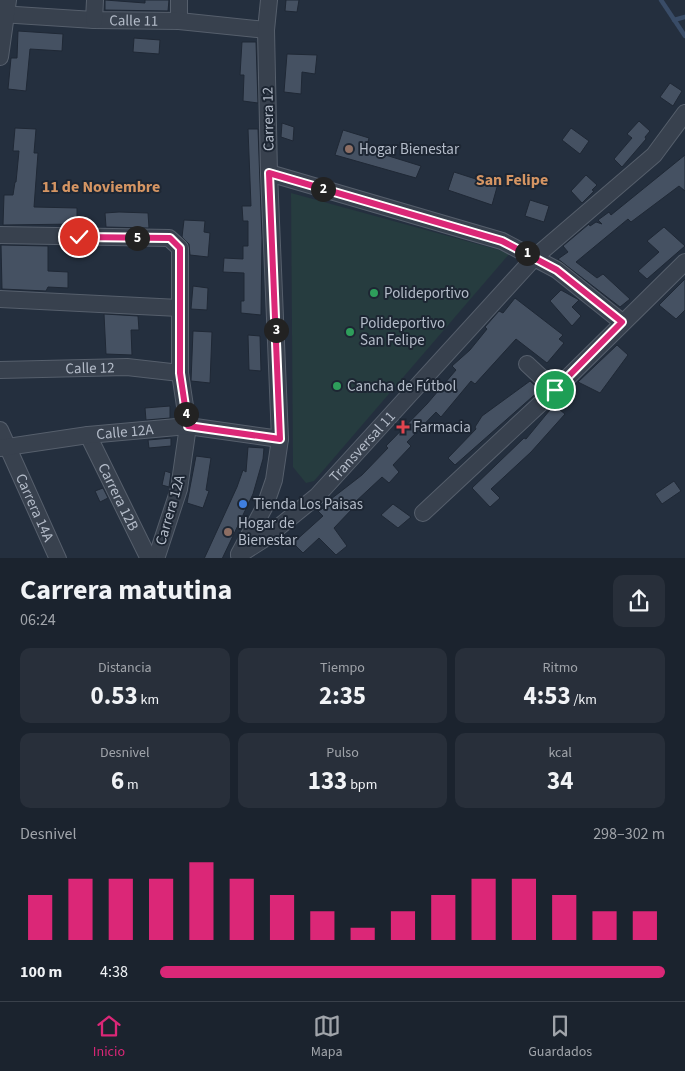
<!DOCTYPE html>
<html lang="es">
<head>
<meta charset="utf-8">
<style>
	:root { --surface:#1b232e; --page:#282f3a; --text:#f1f3f6; --muted:#a0a4aa; --line:#39404a; --accent:#db2777 }
	body { margin:0; font-family:"Source Sans 3",sans-serif; background:var(--page); color:var(--text); height:100vh; display:flex; flex-direction:column; font-size:19px; white-space:nowrap }
	* { box-sizing:border-box; margin:0 }
	p { font-size:16px; color:var(--muted) }
	.icon { flex:none; width:28px; height:28px; fill:none; stroke:currentColor; stroke-width:2; stroke-linecap:round; stroke-linejoin:round }
	.map { position:relative; height:558px; overflow:hidden }
	.panel { display:flex; flex-direction:column; background:var(--surface); flex:1 }
	.panel>* { flex:none }
	.pin { position:absolute; display:grid; place-items:center; width:42px; height:42px; color:#fff; margin:-21px; border:2px solid #fff; border-radius:50%; box-shadow:0 1px 5px #0007 }
	.km { position:absolute; width:25px; height:25px; margin:-12px; border-radius:50%; background:#222; color:#fff; font-size:14px; line-height:25px; text-align:center }
	.round { display:grid; place-items:center; flex:none; width:52px; height:52px; border-radius:10px; background:var(--page) }
	.head { display:flex; align-items:center; justify-content:space-between; height:85px; padding:0 20px }
	h1 { font-size:28px; font-weight:700; line-height:38px }
	.figures { display:grid; grid-template-columns:repeat(3,1fr); gap:8px; height:85px; padding:5px 20px }
	.figures div { display:grid; align-content:center; border-radius:10px; background:var(--page); text-align:center }
	.figures b { font-size:25px; font-weight:700 }
	.figures small { font-size:14px; font-weight:400 }
	.figures p { font-size:14px }
	.chart { height:140px; padding:10px 20px }
	.chart p { display:flex; justify-content:space-between }
	.chart svg { width:100%; height:90px; margin-top:5px; stroke:var(--accent); stroke-width:6 }
	ul { padding:0 20px; list-style:none; font-size:16px }
	li { display:grid; grid-template-columns:80px 60px 1fr; align-items:center; height:38px }
	li i { height:12px; border-radius:6px; background:var(--accent) }
	.dock { display:flex; justify-content:space-around; align-items:center; height:70px; border-top:1px solid var(--line); background:var(--surface); font-size:14px; color:var(--muted) }
	.dock a { display:grid; justify-items:center; gap:2px }
	.dock .current { color:var(--accent) }
	.map>svg:first-child { display:block }
	.green { fill:#263c3f }
	.lines { fill:none; stroke-linecap:round; stroke-linejoin:round }
	.stream { stroke:#394c67; stroke-width:4.5 }
	.building { fill:#455162; stroke:#1f2835 }
	.street-casing { stroke:#565f6c; stroke-width:18 }
	.street { stroke:#38414e; stroke-width:16 }
	.route-casing { stroke:#fff; stroke-width:10 }
	.route { stroke:#db2777; stroke-width:6 }
	.education-dot { fill:#8d6e63; stroke:#1d2633; stroke-width:2 }
	.leisure-dot { fill:#2e9e5b; stroke:#1d2633; stroke-width:2 }
	.health-dot { fill:#e0444e; stroke:#1d2633; stroke-width:2 }
	.shop-dot { fill:#3f7fe0; stroke:#1d2633; stroke-width:2 }
	.labels { text-anchor:middle; stroke-width:4; stroke-linejoin:round; paint-order:stroke }
	.street-label { font-size:15px; fill:#b4bcc9; stroke:#1d2633 }
	.poi-label { font-size:15px; fill:#b4bcc9; stroke:#1d2633; text-anchor:start }
	.neighbourhood-label { font-size:16px; font-weight:bold; fill:#d59563; stroke:#1d2633 }
</style>
</head>
<body>
<div class="map">
<svg width="685" height="559" viewBox="0 0 685 559">
	<rect width="100%" height="100%" fill="#242f3e"/>
	<path class="green" d="M291 193 510 253 314 481 306 483 293 467Z"/>
	<g class="lines">
		<g class="stream">
			<path d="M661 0 685 36"/>
			<path d="M674 20 685 17"/>
		</g>
	</g>
	<g class="building">
		<path d="M105 0 145 3V0H169L168 11 105 10Z"/>
		<path d="M286 0H299L297 12 285 11Z"/>
		<path d="M18 31 63 34 62 51 30 49 26 91 8 89 11 58H17Z"/>
		<path d="M134 38 160 40 159 54 133 52Z"/>
		<path d="M242 42H256L258 103 243 101 244 75H240Z"/>
		<path d="M287 54 317 55 315 74 302 72 301 94 284 92Z"/>
		<path d="M670 83 682 91 673 106 660 97Z"/>
		<path d="M639 121 650 131 645 137 646 139 622 167 614 159 632 138 627 134Z"/>
		<path d="M282 123 294 127 293 141 281 137Z"/>
		<path d="M15 128 36 129 34 153H38L34 207 77 208V224L3 225 4 195H13L15 182H16L19 151H13Z"/>
		<path d="M571 128 589 141 580 154 562 140Z"/>
		<path d="M248 129H258L262 238 261 315 241 313V301H244V273L223 272 224 258 243 259V246H248V221H243L242 206H251Z"/>
		<path d="M343 130 369 138 366 149 421 166 416 178 335 155Z"/>
		<path d="M685 155V191L679 186 631 222 628 219 576 262 597 278 603 274 630 299 620 307 558 259 568 252 563 246 589 224 590 226 596 222 602 224 598 220 609 212 611 215Z"/>
		<path d="M454 172 482 181 484 175 499 180 492 205 448 190Z"/>
		<path d="M586 175 597 185 592 190 594 191 582 203 571 191Z"/>
		<path d="M530 200 549 206 544 222 525 216Z"/>
		<path d="M119 212 148 213 149 228 106 227 105 213Z"/>
		<path d="M184 220 205 221 204 232 210 233 208 257 190 255 189 244 182 237Z"/>
		<path d="M664 227 685 246 647 279 638 271 659 252 647 241Z"/>
		<path d="M1 245 48 246V271L68 272V288L48 287 46 291 2 289Z"/>
		<path d="M685 279V310L676 319 659 305Z"/>
		<path d="M193 286 208 288 207 310 191 309Z"/>
		<path d="M561 290 579 300 572 307 581 316 572 326 550 301Z"/>
		<path d="M515 298 563 335 559 339 564 343 547 363 516 339 475 384 471 381 441 417 436 412 407 442 411 446 393 465 399 472 389 483 382 477 353 504 355 506 334 528 347 546 336 555 319 538 303 553 293 543 323 516 318 511 334 502 331 499 362 475 388 448 386 446 427 404 456 370 452 366 470 350 487 329 485 327 499 311 503 313Z"/>
		<path d="M104 314 138 316 139 330H131L132 355 106 354Z"/>
		<path d="M193 331 212 332 210 383 191 381Z"/>
		<path d="M248 335 260 336 261 371 249 370Z"/>
		<path d="M617 345 628 355 600 393 578 382Z"/>
		<path d="M530 381 540 390 455 465 448 458 476 429 475 427 482 416Z"/>
		<path d="M554 405 565 414 531 452 491 489 500 498 490 507 472 488 524 438 526 439Z"/>
		<path d="M170 406V418L146 420 145 408Z"/>
		<path d="M171 438V446L149 448 148 440Z"/>
		<path d="M248 447 264 448 263 459 253 494 222 559H204L237 487 243 470 246 472Z"/>
		<path d="M196 456 211 458 206 490 209 491 203 508 187 503Z"/>
		<path d="M165 471 171 473 169 487 162 485Z"/>
		<path d="M674 481 681 491 662 504 655 494Z"/>
		<path d="M103 488 108 498 100 502 95 491Z"/>
		<path d="M393 504 411 517 398 528 381 515Z"/>
	</g>
	<g class="lines">
		<defs>
			<g id="street">
				<path d="M179 0V21"/>
				<path id="s1" d="M0 14 94 20 179 21 266 30"/>
				<path d="M94 20 95 0"/>
				<path d="M0 57 8 0"/>
				<path d="M269 173 502 241 557 270 622 322"/>
				<path d="M0 235 169 238 180 248V373L188 426 179 489 156 559"/>
				<path d="M0 299 179 308"/>
				<path d="M527 364 555 390"/>
				<path id="s2" d="M0 370 127 367 180 373"/>
				<path id="s3" d="M0 430 58 559"/>
				<path id="s4" d="M88 435 149 559"/>
				<path id="s5" d="M0 448 88 435 188 426 280 439"/>
				<path d="M423 513 555 390 685 262"/>
				<path d="M239 554 265 506 274 480 280 439 269 173 266 30 269 0"/>
				<path id="s6" d="M239 555 264 539 317 496 535 257 654 155 685 113"/>
			</g>
		</defs>
		<use href="#street" class="street-casing"/>
		<use href="#street" class="street"/>
	</g>
	<g class="lines">
		<defs>
			<path id="route" d="M79 237 170 238 180 248V373L188 426 280 439 269 173 502 241 557 270 622 322 555 390"/>
		</defs>
		<use href="#route" class="route-casing"/>
		<use href="#route" class="route"/>
	</g>
	<g class="education-dot">
		<circle cx="349" cy="149" r="5"/>
		<circle cx="228" cy="532" r="5"/>
	</g>
	<g class="leisure-dot">
		<circle cx="374" cy="293" r="5"/>
		<circle cx="350" cy="332" r="5"/>
		<circle cx="337" cy="386" r="5"/>
	</g>
	<path class="health-dot" d="M400.5 419.5h5v5h5v5h-5v5h-5v-5h-5v-5h5z"/>
	<circle class="shop-dot" cx="243" cy="504" r="5"/>
	<g class="labels">
		<g class="street-label">
			<text dy="5" stroke="none"><textPath href="#s1" startOffset="134">Calle 11</textPath></text>
			<text transform="translate(268 119) rotate(-91)" y="5">Carrera 12</text>
			<text dy="5" stroke="none"><textPath href="#s2" startOffset="90">Calle 12</textPath></text>
			<text dy="5" stroke="none"><textPath href="#s5" startOffset="126">Calle 12A</textPath></text>
			<text dy="5" stroke="none"><textPath href="#s6" startOffset="165">Transversal 11</textPath></text>
			<text dy="5" stroke="none"><textPath href="#s4" startOffset="69">Carrera 12B</textPath></text>
			<text dy="5" stroke="none"><textPath href="#s3" startOffset="85">Carrera 14A</textPath></text>
			<text transform="translate(170 510) rotate(-74)" y="5">Carrera 12A</text>
		</g>
		<g class="poi-label">
			<text x="359" y="154">Hogar Bienestar</text>
			<text x="384" y="298">Polideportivo</text>
			<text x="360" y="328">Polideportivo<tspan x="360" dy="17">San Felipe</tspan></text>
			<text x="347" y="391">Cancha de Fútbol</text>
			<text x="413" y="432">Farmacia</text>
			<text x="253" y="509">Tienda Los Paisas</text>
			<text x="238" y="528">Hogar de<tspan x="238" dy="17">Bienestar</tspan></text>
		</g>
		<g class="neighbourhood-label">
			<text x="512" y="185">San Felipe</text>
			<text x="101" y="192">11 de Noviembre</text>
		</g>
	</g>
</svg>
<div class="pin" style="left:555px;top:390px;background:#1e9e55"><svg class="icon" aria-label="arrive" viewBox="0 0 24 24"><path d="M6 21V4h12l-3 4 3 4H6"/></svg></div>
<div class="pin" style="left:79px;top:237px;background:#d93025"><svg class="icon" aria-label="check" viewBox="0 0 24 24"><path d="M5 12l5 5 9-10"/></svg></div>
<b class="km" style="left:527px;top:253px">1</b>
<b class="km" style="left:323px;top:189px">2</b>
<b class="km" style="left:276px;top:330px">3</b>
<b class="km" style="left:186px;top:414px">4</b>
<b class="km" style="left:137px;top:238px">5</b>
</div>
<section class="panel">
<div class="head"><div><h1>Carrera matutina</h1><p>06:24</p></div><a class="round"><svg class="icon" aria-label="share" viewBox="0 0 24 24"><path d="M12 15V3M7 8l5-5 5 5M5 13v7h14v-7"/></svg></a></div>
<div class="figures">
<div><p>Distancia</p><b>0.53<small> km</small></b></div>
<div><p>Tiempo</p><b>2:35</b></div>
<div><p>Ritmo</p><b>4:53<small> /km</small></b></div>
</div>
<div class="figures">
<div><p>Desnivel</p><b>6<small> m</small></b></div>
<div><p>Pulso</p><b>133<small> bpm</small></b></div>
<div><p>kcal</p><b>34</b></div>
</div>
<div class="chart"><p><span>Desnivel</span>298–302 m</p>
<svg viewBox="0 0 160 44" preserveAspectRatio="none"><path d="M5 44V22M15 44V14M25 44V14M35 44V14M45 44V6M55 44V14M65 44V22M75 44V30M85 44V38M95 44V30M105 44V22M115 44V14M125 44V14M135 44V22M145 44V30M155 44V30"/></svg>
</div>
<ul>
<li><b>100 m</b>4:38<i style="width:100%"></i></li>
</ul>
</section>
<nav class="dock">
<a class="current"><svg class="icon" aria-label="home" viewBox="0 0 24 24"><path d="M3 11l9-7 9 7M6 9v11h12V9"/></svg>Inicio</a>
<a><svg class="icon" aria-label="map" viewBox="0 0 24 24"><path d="M3 6l6-2 6 2 6-2v14l-6 2-6-2-6 2zM9 4v14M15 6v14"/></svg>Mapa</a>
<a><svg class="icon" aria-label="saved" viewBox="0 0 24 24"><path d="M7 4h10v16l-5-4-5 4z"/></svg>Guardados</a>
</nav>
</body>
</html>
